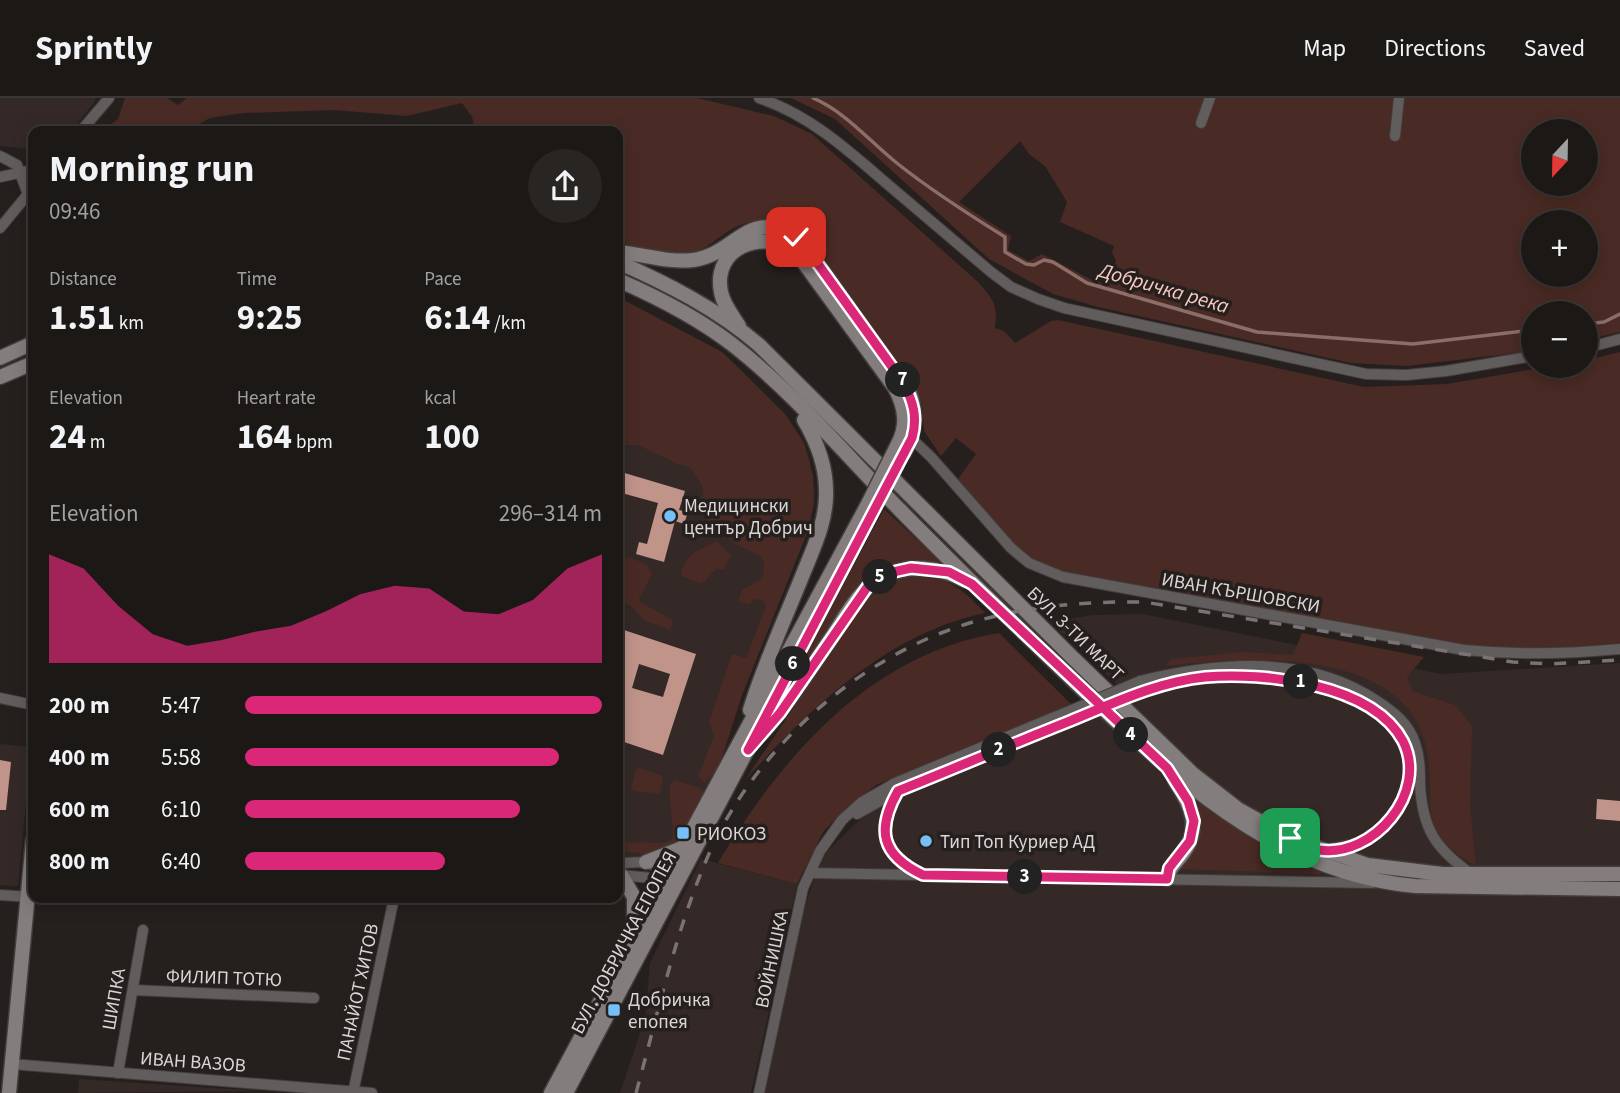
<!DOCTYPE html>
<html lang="en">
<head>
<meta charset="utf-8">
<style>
	:root { --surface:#1c1816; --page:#292523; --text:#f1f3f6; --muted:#a0a0a1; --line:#3a3735; --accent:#db2777 }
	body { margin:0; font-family:"Source Sans 3",sans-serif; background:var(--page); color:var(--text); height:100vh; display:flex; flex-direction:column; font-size:26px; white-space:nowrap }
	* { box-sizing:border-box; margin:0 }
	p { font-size:23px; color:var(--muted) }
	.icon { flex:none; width:38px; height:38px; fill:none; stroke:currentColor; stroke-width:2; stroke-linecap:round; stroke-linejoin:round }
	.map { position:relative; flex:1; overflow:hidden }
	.side { position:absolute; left:28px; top:28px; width:595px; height:777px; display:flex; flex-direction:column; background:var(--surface); border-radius:14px; box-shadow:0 4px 18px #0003,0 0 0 2px var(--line) }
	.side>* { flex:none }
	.needle { width:46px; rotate:202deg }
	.tools { position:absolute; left:1521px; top:21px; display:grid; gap:14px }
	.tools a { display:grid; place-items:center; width:77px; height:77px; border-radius:50%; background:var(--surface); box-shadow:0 4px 18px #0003,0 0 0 2px var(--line); font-size:35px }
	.pin { position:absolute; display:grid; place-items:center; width:60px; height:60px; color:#fff; margin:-30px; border-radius:14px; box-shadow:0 4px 10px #0006 }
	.km { position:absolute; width:35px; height:35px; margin:-18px; border-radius:50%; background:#222; color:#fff; font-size:19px; line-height:35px; text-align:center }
	.round { display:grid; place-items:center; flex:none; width:74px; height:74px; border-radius:37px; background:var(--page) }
	.head { display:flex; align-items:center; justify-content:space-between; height:119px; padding:0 21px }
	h1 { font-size:38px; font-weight:700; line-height:52px }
	.figures { display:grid; grid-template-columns:repeat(3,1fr); gap:10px; height:119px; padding:7px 21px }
	.figures div { display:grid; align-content:center }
	.figures b { font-size:35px; font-weight:700 }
	.figures small { font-size:19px; font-weight:400 }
	.figures p { font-size:19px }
	.chart { height:196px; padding:14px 21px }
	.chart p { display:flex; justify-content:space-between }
	.chart svg { width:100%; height:126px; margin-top:7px; fill:var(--accent); opacity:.7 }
	ul { padding:0 21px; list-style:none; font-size:23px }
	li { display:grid; grid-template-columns:112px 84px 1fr; align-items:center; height:52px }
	li i { height:18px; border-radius:9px; background:var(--accent) }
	header { display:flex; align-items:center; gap:42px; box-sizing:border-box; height:98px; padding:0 35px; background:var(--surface); border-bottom:2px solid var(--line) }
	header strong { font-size:33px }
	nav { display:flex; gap:38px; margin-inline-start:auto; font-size:24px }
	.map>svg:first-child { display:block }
	.built { fill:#342926 }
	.green { fill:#4a2a24; fill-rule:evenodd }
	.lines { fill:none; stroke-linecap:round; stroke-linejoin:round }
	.stream { stroke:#8c6e68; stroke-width:3.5 }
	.building { fill:#c1948a; fill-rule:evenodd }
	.street-casing { stroke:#423d3b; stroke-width:12 }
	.secondary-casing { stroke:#423d3b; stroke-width:17 }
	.street { stroke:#605d5c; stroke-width:10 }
	.secondary { stroke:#837e7d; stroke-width:14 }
	.rail { stroke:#797473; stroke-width:3.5; stroke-dasharray:12 12; stroke-linecap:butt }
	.street-bridge-casing { stroke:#423d3b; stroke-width:12; stroke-linecap:butt }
	.secondary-bridge-casing { stroke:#423d3b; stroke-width:17; stroke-linecap:butt }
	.street-bridge { stroke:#605d5c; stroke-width:10 }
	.secondary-bridge { stroke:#837e7d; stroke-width:14 }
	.route-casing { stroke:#fff; stroke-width:14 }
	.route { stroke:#db2777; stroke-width:9 }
	.poi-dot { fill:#76c0f7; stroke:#25201e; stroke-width:2.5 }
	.labels { text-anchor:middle; stroke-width:7; stroke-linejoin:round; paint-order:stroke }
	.poi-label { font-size:19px; fill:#dad6d5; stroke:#25201e; text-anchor:start }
	.street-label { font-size:19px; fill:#dad6d5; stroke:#25201e }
	.water-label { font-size:21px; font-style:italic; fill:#f7cac1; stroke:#25201e }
</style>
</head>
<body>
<header>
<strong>Sprintly</strong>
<nav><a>Map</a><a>Directions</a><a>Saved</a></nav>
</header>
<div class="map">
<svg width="1620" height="995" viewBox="0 0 1620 995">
	<rect width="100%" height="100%" fill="#25201e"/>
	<g class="built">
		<path d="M0 0H95V3L72 33H33V51L0 48Z"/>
		<path d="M618 199 722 254 739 270 785 316 804 345 810 363 815 394 811 423 805 440 742 597 718 672 677 744 646 757 618 760V673L622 661 618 659Z"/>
		<path d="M1142 516 1441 576 1620 565V995H763L806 805 816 776 827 754 858 723 898 697 1135 604 1050 524 1093 517Z"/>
		<path d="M0 646 31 649 18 788 0 787Z"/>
		<path d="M701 761 797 786 751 995H620L645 921 650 865Z"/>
		<path d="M79 981 261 993 78 995Z"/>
	</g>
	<g class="green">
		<path d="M125 0H167L178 7 187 0H697L774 18 812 36 978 184C993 201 998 206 995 230L1004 233 1015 245 1051 223 1058 222 1364 289 1447 286 1552 268H1586V262L1620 254V545C1567 550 1518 552 1465 547L1064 475 1031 461 1014 447 958 381 976 356 956 340 941 358 924 333 922 306 916 292 812 144C786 121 754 115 724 136 713 143 706 152 692 155 669 161 641 149 618 144V33H475L472 19 462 5 407 18 335 12 244 15 210 20 187 33H101L118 21Z"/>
		<path d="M791 0H1620V234L1586 242V215H1533V253L1407 268 1351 265 1098 209 1053 196 989 161 835 21ZM1533 33H1586V86H1533ZM1020 43 1029 56 1045 68 1067 104 1060 124 1114 148 1112 155 1116 162 1107 186 1092 182 1042 156 1029 163 1008 152 1011 138 959 104ZM1533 124H1586V177H1533Z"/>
		<path d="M618 199 722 254 785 316 804 345 813 378 814 406 805 440 742 597 718 672 704 685 698 678 714 638 709 624 732 556 746 560 766 508 763 502 756 501 749 506 741 505 739 500 742 492 763 480 764 465 761 458 737 447 706 421 702 409 703 389 690 369 678 366 638 347H623L618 357Z"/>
		<path d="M884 411 943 466C911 460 889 463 863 483L778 608Z"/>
		<path d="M717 443 731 458 724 471H716L702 486 681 478C684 456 699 452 717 443Z"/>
		<path d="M629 459 646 466 652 476 639 501 641 505 673 522 670 532 644 522 631 508 618 502V466Z"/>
		<path d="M909 478C947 478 960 488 985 515 886 536 811 610 745 682L864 505 885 485Z"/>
		<path d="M999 535 1072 607 876 687 843 713 823 734 797 786 718 765C782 658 870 556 999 535Z"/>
		<path d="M1302 535 1424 559 1407 579 1412 593 1455 607 1472 628 1470 706 1476 768C1417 734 1435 715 1428 660 1414 545 1247 559 1165 568L1172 561 1241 554 1293 557Z"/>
		<path d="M639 670 663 678 660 696 633 693 631 689 636 672Z"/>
		<path d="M675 682 702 691 704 697C682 736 674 765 621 752L618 750V730L626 744 665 745 673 740C674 721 668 706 670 687Z"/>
		<path d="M1196 703C1235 733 1278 755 1323 773L1319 776 1179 771C1196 745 1201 735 1196 703Z"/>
	</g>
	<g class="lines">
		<g class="stream">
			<path d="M813 0C847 15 869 43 898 66 932 93 968 116 1005 139V154L1026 166 1034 167 1044 162 1053 164 1087 185 1257 234 1413 246 1533 232"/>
			<path d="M1586 226 1604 224 1620 216"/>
		</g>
	</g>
	<g class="building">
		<path d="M618 373 685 393 679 412 688 414 684 426 675 423 664 464 636 456 639 444 647 446 658 405 618 394Z"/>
		<path d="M618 530 696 556 663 657 618 642ZM639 566 670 576 663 599 632 590Z"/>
		<path d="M0 662 11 664 6 712H0Z"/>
		<path d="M1597 701 1620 703V723L1596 721Z"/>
	</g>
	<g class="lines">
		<defs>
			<g id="street">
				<path d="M759 0C812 18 850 54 892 90 925 118 958 146 991 174L1011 189 1038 201 1064 210 1366 276 1407 277 1446 273 1533 258"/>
				<path d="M1201 25 1210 0"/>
				<path d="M81 33 109 0"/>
				<path d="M1395 38 1399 0"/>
				<path d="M0 58 17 67 28 96"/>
				<path d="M0 79 33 72"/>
				<path d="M0 130 33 90"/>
				<path d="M1586 250 1620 241"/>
				<path d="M911 340 931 359 1011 450 1029 465 1063 479 1464 552C1517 557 1567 556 1620 551"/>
				<path d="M1140 583C1218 564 1308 556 1377 603 1394 614 1409 626 1415 645 1420 659 1420 673 1420 688 1423 731 1435 750 1470 775"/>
				<path d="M1144 592C1202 577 1283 569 1339 594 1361 604 1390 620 1402 642 1422 677 1399 725 1365 742 1354 747 1341 749 1329 751"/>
				<path d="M0 600 33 607"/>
				<path d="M898 693C878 730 879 756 919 775"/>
				<path d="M857 716 898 693 1078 620"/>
				<path d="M618 766C639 763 659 761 669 784"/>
				<path d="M810 775 1373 785"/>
				<path d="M620 777 652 780 671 777"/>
				<path d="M0 797 31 799"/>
				<path d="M133 892 314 900"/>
				<path d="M11 966 372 995"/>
				<path d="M118 975 143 832"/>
				<path d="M353 995 394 800"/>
				<path d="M759 995 803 790 820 753 842 722 862 704 895 685 1074 611"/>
			</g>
			<g id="secondary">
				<path d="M618 154C643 156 668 165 693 162 739 156 751 101 805 148L910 296C918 319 914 335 904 355"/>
				<path d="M618 164C668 186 717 211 759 247L1072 559 1193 676 1238 711 1290 740 1368 767 1442 776H1620"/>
				<path d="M618 182C657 199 698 220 733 247 793 294 845 356 899 411 966 479 1034 545 1103 611 1192 695 1288 776 1415 788L1620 791"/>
				<path d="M739 228C732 217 723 206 721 194 712 149 763 130 796 154L895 290C905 309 908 327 898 346"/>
				<path d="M0 260 33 245"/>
				<path d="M0 279 33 265"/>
				<path d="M750 612C764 566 785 521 803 476 814 449 827 422 826 393 826 367 817 344 804 322"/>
				<path d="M762 635C788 606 809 572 831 540 845 519 859 491 882 479 908 465 939 469 964 482"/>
				<path d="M646 764 682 750"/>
				<path d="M621 777 634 799V831"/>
				<path d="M1167 781C1169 770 1174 767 1181 758 1202 732 1192 708 1175 683"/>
				<path d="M9 995 33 742"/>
				<path d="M551 995 869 404"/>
				<path d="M566 995 780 590"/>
			</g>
		</defs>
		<use href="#street" class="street-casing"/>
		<use href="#secondary" class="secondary-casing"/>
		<use href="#street" class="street"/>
		<use href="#secondary" class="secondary"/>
		<path class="rail" d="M636 995C659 912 677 825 713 747 757 654 845 573 941 535 1004 510 1076 503 1144 504L1513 564 1551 566 1620 562"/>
		<defs>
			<g id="street-bridge">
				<path d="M1074 611 1140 583"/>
				<path d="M1078 620 1144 592"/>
			</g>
			<path id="secondary-bridge" d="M869 404 898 346"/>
		</defs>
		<use href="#street-bridge" class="street-bridge-casing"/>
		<use href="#secondary-bridge" class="secondary-bridge-casing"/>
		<use href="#street-bridge" class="street-bridge"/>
		<use href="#secondary-bridge" class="secondary-bridge"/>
	</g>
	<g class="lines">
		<defs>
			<path id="route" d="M796 139 805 148 903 284C913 303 918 319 912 340L748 652 780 615 868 488 893 474 911 470 949 474 972 486 1167 670 1188 703 1194 723 1190 743 1169 770 1167 781 923 777C881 757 876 732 898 693 955 670 1012 646 1070 623 1114 605 1157 584 1205 579 1262 574 1372 585 1403 643 1429 694 1374 760 1319 752 1310 750 1299 744 1290 740"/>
		</defs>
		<use href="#route" class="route-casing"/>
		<use href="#route" class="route"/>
	</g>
	<g class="poi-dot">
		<circle cx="670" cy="418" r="7"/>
		<rect x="676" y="728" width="14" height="14" rx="3.5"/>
		<circle cx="926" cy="743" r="7"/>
		<rect x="607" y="905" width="14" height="14" rx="3.5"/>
	</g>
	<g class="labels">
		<g class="poi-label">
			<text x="684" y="414">Медицински<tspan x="684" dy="22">център Добрич</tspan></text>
			<text x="697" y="742">РИОКОЗ</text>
			<text x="940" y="750">Тип Топ Куриер АД</text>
			<text x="628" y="908">Добричка<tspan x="628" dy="22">епопея</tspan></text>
		</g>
		<g class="street-label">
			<text transform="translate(1241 494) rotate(10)" y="7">ИВАН КЪРШОВСКИ</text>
			<text transform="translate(1076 535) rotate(44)" y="7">БУЛ. 3-ТИ МАРТ</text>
			<text transform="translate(623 844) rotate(-62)" y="7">БУЛ. ДОБРИЧКА ЕПОПЕЯ</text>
			<text transform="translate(771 861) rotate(-78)" y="7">ВОЙНИШКА</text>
			<text transform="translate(224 879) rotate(2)" y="7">ФИЛИП ТОТЮ</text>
			<text transform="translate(357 894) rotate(-78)" y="7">ПАНАЙОТ ХИТОВ</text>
			<text transform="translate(113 901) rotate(-80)" y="7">ШИПКА</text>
			<text transform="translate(193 963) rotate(4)" y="7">ИВАН ВАЗОВ</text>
		</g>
		<g class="water-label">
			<text transform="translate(1164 190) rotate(16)" y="7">Добричка река</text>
		</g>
	</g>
</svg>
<div class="tools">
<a><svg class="needle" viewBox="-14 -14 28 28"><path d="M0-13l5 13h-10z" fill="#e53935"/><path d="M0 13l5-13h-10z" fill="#a0a0a1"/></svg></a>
<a>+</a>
<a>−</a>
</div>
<div class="pin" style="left:1290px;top:740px;background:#1e9e55"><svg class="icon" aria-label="arrive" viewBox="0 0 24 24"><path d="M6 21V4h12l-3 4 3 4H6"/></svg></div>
<div class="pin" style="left:796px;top:139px;background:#d93025"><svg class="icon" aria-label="check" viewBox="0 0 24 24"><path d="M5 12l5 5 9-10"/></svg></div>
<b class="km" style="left:1301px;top:584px">1</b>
<b class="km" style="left:999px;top:652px">2</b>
<b class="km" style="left:1025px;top:779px">3</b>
<b class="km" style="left:1131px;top:637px">4</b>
<b class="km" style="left:880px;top:479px">5</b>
<b class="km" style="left:793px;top:566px">6</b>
<b class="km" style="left:903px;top:282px">7</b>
<section class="side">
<div class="head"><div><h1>Morning run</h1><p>09:46</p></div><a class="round"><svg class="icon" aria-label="share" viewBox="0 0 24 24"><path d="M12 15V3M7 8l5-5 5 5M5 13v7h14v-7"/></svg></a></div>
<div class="figures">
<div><p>Distance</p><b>1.51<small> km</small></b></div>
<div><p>Time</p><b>9:25</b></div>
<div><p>Pace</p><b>6:14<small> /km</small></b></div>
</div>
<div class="figures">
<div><p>Elevation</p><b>24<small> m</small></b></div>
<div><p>Heart rate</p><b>164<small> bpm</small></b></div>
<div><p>kcal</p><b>100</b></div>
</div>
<div class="chart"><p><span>Elevation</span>296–314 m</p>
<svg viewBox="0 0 160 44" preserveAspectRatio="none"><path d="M0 44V6L10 11L20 24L30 34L40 38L50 36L60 33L70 31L80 26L90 20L100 17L110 18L120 26L130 27L140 22L150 11L160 6V44z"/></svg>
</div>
<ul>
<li><b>200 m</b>5:47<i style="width:100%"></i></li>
<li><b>400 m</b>5:58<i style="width:88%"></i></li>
<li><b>600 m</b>6:10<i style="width:77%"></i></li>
<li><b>800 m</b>6:40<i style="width:56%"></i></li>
</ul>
</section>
</div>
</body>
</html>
